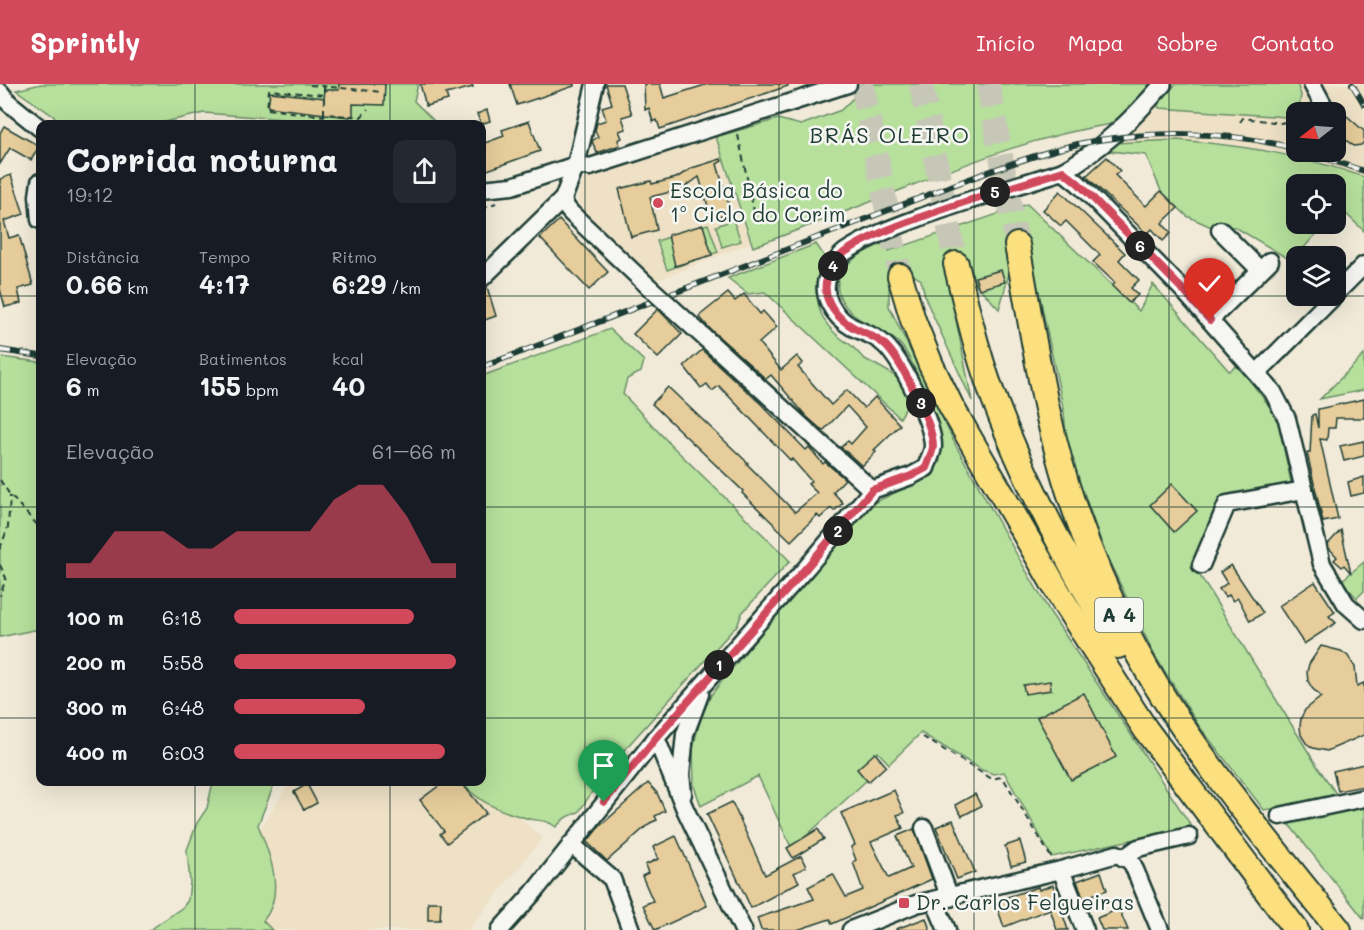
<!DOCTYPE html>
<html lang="pt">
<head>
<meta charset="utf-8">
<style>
	:root { --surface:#171b24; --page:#242831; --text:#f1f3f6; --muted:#9ea1a6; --accent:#d1495b }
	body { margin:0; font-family:Mali,sans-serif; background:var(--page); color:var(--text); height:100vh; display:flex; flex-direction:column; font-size:22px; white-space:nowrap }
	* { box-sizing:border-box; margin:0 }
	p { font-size:20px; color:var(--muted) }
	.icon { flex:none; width:33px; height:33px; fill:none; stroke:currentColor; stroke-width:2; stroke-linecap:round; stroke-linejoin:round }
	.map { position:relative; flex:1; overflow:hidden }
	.details { position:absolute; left:36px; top:36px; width:450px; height:666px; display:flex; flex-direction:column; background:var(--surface); border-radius:12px; box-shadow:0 6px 24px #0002 }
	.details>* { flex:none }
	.needle { width:39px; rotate:253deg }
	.fabs { position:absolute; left:1286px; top:18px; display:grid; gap:12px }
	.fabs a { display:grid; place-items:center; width:60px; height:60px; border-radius:12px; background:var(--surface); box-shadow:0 6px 24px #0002; font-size:30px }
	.pin { position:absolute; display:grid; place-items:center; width:51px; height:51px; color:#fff; margin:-62px -26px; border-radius:50% 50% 50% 0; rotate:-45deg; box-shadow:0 0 6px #0007 }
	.pin .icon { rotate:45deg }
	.km { position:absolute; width:30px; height:30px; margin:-15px; border-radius:50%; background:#222; color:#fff; font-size:16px; line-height:30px; text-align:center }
	.round { display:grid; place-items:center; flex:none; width:63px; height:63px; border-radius:12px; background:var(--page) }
	.overview { display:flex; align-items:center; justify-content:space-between; height:102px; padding:0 30px }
	h1 { font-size:33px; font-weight:700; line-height:45px }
	.metrics { display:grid; grid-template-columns:repeat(3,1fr); gap:9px; height:102px; padding:6px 30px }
	.metrics div { display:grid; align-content:center }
	.metrics b { font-size:26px; font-weight:700 }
	.metrics small { font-size:16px; font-weight:400 }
	.metrics p { font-size:16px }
	.chart { height:168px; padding:12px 30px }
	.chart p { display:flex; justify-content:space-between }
	.chart svg { width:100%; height:108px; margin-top:6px; fill:var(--accent); opacity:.7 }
	ul { padding:0 30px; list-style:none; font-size:20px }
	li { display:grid; grid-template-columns:96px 72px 1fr; align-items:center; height:45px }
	li i { height:15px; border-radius:8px; background:var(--accent) }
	header { display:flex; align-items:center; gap:36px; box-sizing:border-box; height:84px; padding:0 30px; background:var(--accent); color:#fff }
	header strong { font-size:28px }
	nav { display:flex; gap:33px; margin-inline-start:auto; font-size:21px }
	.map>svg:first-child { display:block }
	.built { fill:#eee1c6; fill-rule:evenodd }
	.green { fill:#b6e09c; stroke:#6a8e68; stroke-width:1.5 }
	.building { fill:#e6cd9b; stroke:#1f3d34; stroke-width:1.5 }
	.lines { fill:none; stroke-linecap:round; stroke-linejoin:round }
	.highway-tunnel { stroke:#c7c7b7; stroke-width:24; stroke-dasharray:24 12; stroke-linecap:butt }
	.minor-casing { stroke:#1f3d34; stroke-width:21 }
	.highway-casing { stroke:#1f3d34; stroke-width:28 }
	.path { stroke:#1f3d34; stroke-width:2; stroke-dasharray:6 4.5; stroke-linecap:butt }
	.minor { stroke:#f6f6f2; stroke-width:16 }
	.highway { stroke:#fce080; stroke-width:24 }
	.rail-casing { stroke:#1f3d34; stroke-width:6 }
	.rail { stroke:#f6f6f2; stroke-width:4; stroke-dasharray:11; stroke-linecap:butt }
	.minor-bridge-casing { stroke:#1f3d34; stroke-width:21; stroke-linecap:butt }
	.minor-bridge { stroke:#f6f6f2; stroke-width:16 }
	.route-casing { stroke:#fff; stroke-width:12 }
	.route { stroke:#d1495b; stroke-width:8 }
	.grid { fill:none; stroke:#1f3d34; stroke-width:1.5; stroke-opacity:0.55 }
	.poi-dot { fill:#d1495b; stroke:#f6f6f2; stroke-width:2 }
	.labels { text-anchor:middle; stroke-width:5; stroke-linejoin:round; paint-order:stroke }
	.shield { fill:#f6f6f2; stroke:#60746d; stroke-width:1.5 }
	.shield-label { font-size:20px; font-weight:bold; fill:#1f3d34 }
	.poi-label { font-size:21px; fill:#1f3d34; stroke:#f6f6f2; text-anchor:start }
	.neighbourhood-label { font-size:22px; letter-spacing:1.5px; fill:#1f3d34; stroke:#f6f6f2 }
</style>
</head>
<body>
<header>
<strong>Sprintly</strong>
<nav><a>Início</a><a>Mapa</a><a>Sobre</a><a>Contato</a></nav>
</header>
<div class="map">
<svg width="1364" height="846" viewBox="0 0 1364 846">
	<rect width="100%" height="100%" fill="#f1ead8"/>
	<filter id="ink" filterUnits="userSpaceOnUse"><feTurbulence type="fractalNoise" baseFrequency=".0167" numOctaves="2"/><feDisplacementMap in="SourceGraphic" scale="12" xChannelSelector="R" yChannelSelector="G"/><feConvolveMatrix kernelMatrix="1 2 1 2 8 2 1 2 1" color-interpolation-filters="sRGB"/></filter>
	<g filter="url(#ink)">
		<g class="built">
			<path d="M1297 0H1364V93L1323 78 1277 67 1227 60 1177 56 1114 59 1157 20 1159 24 1286 33 1301 11ZM1296 28H1335V68H1296Z"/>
			<path d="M716 53 750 159 655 197 582 132 578 125V112L582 98 590 90Z"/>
			<path d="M290 698H478L543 754 468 846H196Z"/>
		</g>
		<g class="green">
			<path d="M41 0H418L414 17 437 40H351L204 29 156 40H65L16 6Z"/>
			<path d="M861 0H1150L1117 39C1039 51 975 76 903 105 853 125 803 144 753 163L716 53 778 35 801 41 841 26 859 8Z"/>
			<path d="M1176 0H1297L1301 11 1299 24 1286 33 1159 24 1157 20Z"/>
			<path d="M1177 56C1246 62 1299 70 1364 93V147L1340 124 1335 129V100H1296V140H1325L1292 177 1235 143 1209 142 1187 132 1161 107 1146 71 1110 67 1114 59Z"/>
			<path d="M1027 120 1139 227 1153 200 1229 287 1238 281 1277 332 1292 403 1228 414 1194 482 1317 682 1337 711 1335 714 1264 726 1199 642 1155 572 1105 469 1085 412 1076 395 1067 363 1064 328 1029 161 1020 154C1011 177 1007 201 999 225L975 199 969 185 946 184 972 317 926 216 921 196 906 186 897 187 889 204V222L956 362 1017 471 1050 528 1192 743 1052 773 1004 688 994 690 982 686 921 649 889 680 878 668 858 685 867 696 792 765 758 692 701 722 694 702 693 664 700 636 711 611 774 532 811 493 842 448 869 421 922 396 929 392 940 378C932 339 926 299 904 265 894 250 880 250 866 240 818 208 836 178 882 160L889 167Z"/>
			<path d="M733 136 741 157 722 163 716 142Z"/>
			<path d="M708 140 718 168 667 186 657 157Z"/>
			<path d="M816 160 827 176C813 203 813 230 837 251 841 255 847 258 852 262 856 266 860 272 865 275 890 289 922 300 900 334L765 208 748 210 728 194Z"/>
			<path d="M610 245 644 277 641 288 627 295 623 310 670 360 790 477 742 529 738 540 607 685 579 728 565 734 556 743C548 736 540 737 530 735 503 728 480 720 461 698H482V292Z"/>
			<path d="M1364 271V306L1320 315Z"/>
			<path d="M0 273 40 278V547L34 546 0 553Z"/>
			<path d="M1364 478V507L1357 514 1341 497Z"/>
			<path d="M213 698H275L258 741C270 770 286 810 263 837L272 846H150L183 823 188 816 190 798 187 766 197 739 207 724Z"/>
			<path d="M1364 722V835L1287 738Z"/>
		</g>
		<g class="building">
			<path d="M339 0H385L384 21 353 20V32L349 33 268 23 270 8 324 14 325 6H339Z"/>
			<path d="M420 0H472L473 3 446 10 448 16 426 22Z"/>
			<path d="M510 0H574V2L517 21Z"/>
			<path d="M606 0H622L632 30 622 33 626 45 619 47 622 54 618 56 620 61 597 69 592 57 598 53 595 46 597 39 606 36 602 23 612 20Z"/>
			<path d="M644 0H660L664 14 708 0H788V2L660 45 657 36 653 38 649 24 645 26Z"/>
			<path d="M487 26 490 37 481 40 477 30Z"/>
			<path d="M1347 32 1364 47V58L1361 61 1354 62 1335 48Z"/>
			<path d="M529 37 540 67 482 88V60L504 52 502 46Z"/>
			<path d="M4 42 39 62 31 76 10 64 0 80V49Z"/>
			<path d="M1107 73 1120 87 1115 91 1146 122 1161 107 1178 124 1162 139 1171 149 1163 157 1152 145 1147 150 1086 92Z"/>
			<path d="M721 75 722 77 717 80 731 129 712 135 699 93 682 105 650 113 657 146 631 153 619 105 651 97 652 100 676 94 692 84Z"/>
			<path d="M11 91 24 130 4 137 9 154 19 151 33 201 18 205 21 219 5 223 0 205V95Z"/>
			<path d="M1060 107 1125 169 1119 176 1139 196 1131 204 1138 211 1129 219 1112 202 1115 199 1093 178 1100 171 1066 137 1061 142 1043 126Z"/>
			<path d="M559 136 608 188 589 206 540 154Z"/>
			<path d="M703 141 712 171 675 182 668 151Z"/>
			<path d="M1001 186 1005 198 979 205 975 193Z"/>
			<path d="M487 203 496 232 482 237V204Z"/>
			<path d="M728 209 735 217 744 210 760 230 763 227 777 243 759 259 781 286 797 272 803 279 798 283 831 321 847 306 864 324 875 313 900 341 874 366 876 368 862 382 841 363 848 357 851 360 866 343 847 322 823 347 806 332 771 291 766 295 708 243 699 232Z"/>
			<path d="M658 225 682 250 658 274 633 250Z"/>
			<path d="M702 266 761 320 806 366 809 363 823 380 825 378 845 395 833 408 843 419 834 427 831 424 820 434 817 431 791 457 742 409 743 407 652 320 668 303 748 379 747 380 795 428 817 409 808 400 811 397 792 375 791 377 719 302 712 307 707 300 701 304 684 282Z"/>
			<path d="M1364 315V334H1336L1335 344H1328L1327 356 1320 355 1338 435 1323 438 1307 369H1310L1312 331 1315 330 1318 344V325Z"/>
			<path d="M1364 357V372L1344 377 1340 362Z"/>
			<path d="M1364 393V409L1351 412 1348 398Z"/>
			<path d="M1172 400 1197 427 1174 448 1150 421Z"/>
			<path d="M1341 446 1346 468 1351 489 1344 481 1342 483 1334 476 1337 473 1329 464 1328 460Z"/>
			<path d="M1231 481 1263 529 1250 537 1238 514 1233 517 1229 511 1225 513 1219 505 1227 499 1220 488Z"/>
			<path d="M1315 498 1335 528 1329 532 1336 539 1304 560 1279 522Z"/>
			<path d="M1321 562 1341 567 1348 572 1355 583 1357 602 1364 599V651L1327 667 1313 664 1306 659 1301 651 1300 643 1301 634 1305 626 1321 613 1312 604 1308 597 1307 588 1309 580Z"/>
			<path d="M1050 597 1051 606 1025 610 1023 601Z"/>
			<path d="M1084 609 1116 673 1071 696 1037 633Z"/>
			<path d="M875 669 886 682 868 698 857 685Z"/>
			<path d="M1364 680V702L1338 707 1333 687Z"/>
			<path d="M444 698H461L486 729 447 759 440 750 444 747 420 716Z"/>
			<path d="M648 699 657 709 665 727 655 732 657 736 650 739 607 777 587 758 599 743Z"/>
			<path d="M307 700 317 719 304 726 294 708Z"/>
			<path d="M894 706 904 729 897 731 903 744 871 758 889 794 911 784 897 752 914 745 932 795 832 840 830 835 797 846H761L757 834 814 815 808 803 833 790 846 813 863 806 853 778 856 776 851 763 855 761 841 729Z"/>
			<path d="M975 710 981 722 962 732 955 721Z"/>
			<path d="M732 718 765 791 801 772 806 783 794 789 799 798 751 824 707 730Z"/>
			<path d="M953 736 975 788 957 795 936 743Z"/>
			<path d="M818 745 824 755 793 774 787 764Z"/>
			<path d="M676 752 707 822 655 846 643 821 653 817 642 792 648 789 645 781 658 775 653 763Z"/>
			<path d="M1020 757 1026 778 1011 782 1005 762Z"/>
			<path d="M1101 788 1107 806 1083 814 1077 797Z"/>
			<path d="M1053 801 1068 846H1057L1050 825 1004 843 995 817 1038 803 1039 806Z"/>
			<path d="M428 818H441L440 836H428Z"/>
			<path d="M1119 825 1128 846H1102L1097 834Z"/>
			<path d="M926 834 930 846H896V845Z"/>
		</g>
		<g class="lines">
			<g class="highway-tunnel">
				<path d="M862 0 900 192"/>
				<path d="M921 0 956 180"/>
				<path d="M988 0 1017 161"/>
			</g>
			<defs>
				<g id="minor">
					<path d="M595 0 576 81 563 115 566 123 571 129 648 202"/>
					<path d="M1312 0 1326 26"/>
					<path d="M0 8 9 19 40 44"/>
					<path d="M1063 87 1078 99 1184 207 1273 308 1287 335 1322 480 1346 520 1364 536"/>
					<path d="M40 98 38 112 40 136"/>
					<path d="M482 105 512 102 576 81 590 83 848 0"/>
					<path d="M1220 146 1260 186"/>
					<path d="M482 194 563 115"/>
					<path d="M1335 210 1364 181"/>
					<path d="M671 223 872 406"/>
					<path d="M1210 236 1270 177"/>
					<path d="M1257 289 1334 212"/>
					<path d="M1201 481 1227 420 1304 406"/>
					<path d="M656 654 685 725 743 846"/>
					<path d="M683 710 681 690 685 650 700 610"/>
					<path d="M1280 732 1364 714"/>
					<path d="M924 744 950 814"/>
					<path d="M571 760 612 795 631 846"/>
					<path d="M1124 774 1138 764 1189 752"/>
					<path d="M1061 786 1085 846"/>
					<path d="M934 816 947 846"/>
					<path d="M500 846 534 808 656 654 807 483 872 406 911 392 926 384C928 377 933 368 933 362 933 339 901 275 884 260 876 252 863 248 852 243 834 233 819 210 829 190 833 182 838 173 845 168 869 152 897 142 924 132 970 115 1016 102 1063 87 1101 66 1135 33 1163 0"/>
					<path d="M851 846 916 820 1061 786 1117 770 1129 776 1133 781 1160 846"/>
				</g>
				<g id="highway">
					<path d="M1017 161C1033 249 1045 341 1075 426 1090 470 1109 514 1130 555 1185 661 1265 753 1339 846"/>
					<path d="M956 180C968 229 979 278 998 325 1029 407 1073 487 1118 562"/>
					<path d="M900 192 913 236 931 281 951 322 1065 520 1146 646 1296 846"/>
				</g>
			</defs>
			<use href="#minor" class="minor-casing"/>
			<use href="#highway" class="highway-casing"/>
			<g class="path">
				<path d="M310 1 382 8"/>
				<path d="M324 3V30L361 33 368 25"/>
				<path d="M324 30V32L267 25 269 6 324 11"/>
				<path d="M1240 38 1243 34 1281 39 1296 35"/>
				<path d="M738 51 755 132"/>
				<path d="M482 124 496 119"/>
				<path d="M0 396 10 411 40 444"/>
				<path d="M0 465 8 443 10 412"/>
				<path d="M0 481 6 494 0 512"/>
				<path d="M923 653 992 695 1001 693 1005 697 1051 773"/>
			</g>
			<use href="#minor" class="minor"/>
			<use href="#highway" class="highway"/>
			<defs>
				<g id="rail">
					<path d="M1352 0 1364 20"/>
					<path d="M1306 68 1364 87"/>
					<path d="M0 266 40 272"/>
					<path d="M482 283 956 100C996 85 1036 70 1078 60 1145 46 1230 46 1296 65"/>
				</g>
			</defs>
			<use href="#rail" class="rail-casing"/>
			<use href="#rail" class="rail"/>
			<defs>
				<path id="minor-bridge" d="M648 202 671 223"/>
			</defs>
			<use href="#minor-bridge" class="minor-bridge-casing"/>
			<use href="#minor-bridge" class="minor-bridge"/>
		</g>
	</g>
	<g class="lines" filter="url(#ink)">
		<defs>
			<path id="route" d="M604 718 656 654 807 483 872 406 911 392 926 384C928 377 933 368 933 362 933 340 901 275 884 260 874 251 859 248 848 240 833 230 819 209 829 190 833 182 838 173 845 168 869 152 897 142 924 132 970 115 1016 102 1063 87L1078 99 1184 207 1210 236"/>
		</defs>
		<use href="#route" class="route-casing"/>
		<use href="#route" class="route"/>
	</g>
	<path class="grid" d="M195 0V40M390 0V40M585 0V846M779 0V846M974 0V846M1169 0V846M0 212H40M482 212H1296M1296 212H1335M1335 212H1364M0 423H40M482 423H1364M0 634H40M482 634H1364M195 698V846M390 698V846"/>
	<g class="poi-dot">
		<circle cx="658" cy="119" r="6"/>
		<rect x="898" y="813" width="12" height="12" rx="3"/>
	</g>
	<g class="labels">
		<rect class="shield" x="1095" y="514" width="48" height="34" rx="4.5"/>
		<g class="shield-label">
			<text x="1119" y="538">A 4</text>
		</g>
		<g class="poi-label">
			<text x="670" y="114">Escola Básica do<tspan x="670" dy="24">1º Ciclo do Corim</tspan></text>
			<text x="916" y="826">Dr. Carlos Felgueiras</text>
		</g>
		<g class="neighbourhood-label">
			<text x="890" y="59">BRÁS OLEIRO</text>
		</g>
	</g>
</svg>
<div class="fabs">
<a><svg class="needle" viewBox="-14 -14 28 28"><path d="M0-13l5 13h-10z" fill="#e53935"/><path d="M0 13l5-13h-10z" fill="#9ea1a6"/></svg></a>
<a><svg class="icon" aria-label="locate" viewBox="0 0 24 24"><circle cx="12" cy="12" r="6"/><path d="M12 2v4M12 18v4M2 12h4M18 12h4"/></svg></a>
<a><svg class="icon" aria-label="layers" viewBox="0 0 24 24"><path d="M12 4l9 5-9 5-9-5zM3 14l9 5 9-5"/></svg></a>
</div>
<div class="pin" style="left:604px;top:718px;background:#1e9e55"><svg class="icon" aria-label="arrive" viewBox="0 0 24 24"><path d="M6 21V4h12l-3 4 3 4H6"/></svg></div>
<div class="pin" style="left:1210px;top:236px;background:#d93025"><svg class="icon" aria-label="check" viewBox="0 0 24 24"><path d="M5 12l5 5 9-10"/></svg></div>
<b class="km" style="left:719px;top:581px">1</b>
<b class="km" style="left:838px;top:447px">2</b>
<b class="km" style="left:921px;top:319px">3</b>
<b class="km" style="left:833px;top:182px">4</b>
<b class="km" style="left:995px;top:108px">5</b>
<b class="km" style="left:1140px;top:162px">6</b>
<section class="details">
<div class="overview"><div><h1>Corrida noturna</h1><p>19:12</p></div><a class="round"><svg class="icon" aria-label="share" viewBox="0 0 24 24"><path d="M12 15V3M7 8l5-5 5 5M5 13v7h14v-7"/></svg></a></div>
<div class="metrics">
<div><p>Distância</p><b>0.66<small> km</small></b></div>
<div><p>Tempo</p><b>4:17</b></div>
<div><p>Ritmo</p><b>6:29<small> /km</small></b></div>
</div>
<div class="metrics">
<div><p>Elevação</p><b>6<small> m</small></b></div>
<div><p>Batimentos</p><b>155<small> bpm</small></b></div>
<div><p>kcal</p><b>40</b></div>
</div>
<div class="chart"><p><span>Elevação</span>61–66 m</p>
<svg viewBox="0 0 160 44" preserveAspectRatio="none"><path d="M0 44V38L10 38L20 25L30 25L40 25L50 32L60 32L70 25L80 25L90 25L100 25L110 12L120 6L130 6L140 19L150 38L160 38V44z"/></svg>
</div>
<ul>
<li><b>100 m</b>6:18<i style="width:81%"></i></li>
<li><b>200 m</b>5:58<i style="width:100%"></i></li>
<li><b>300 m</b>6:48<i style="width:59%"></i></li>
<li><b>400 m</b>6:03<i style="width:95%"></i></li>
</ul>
</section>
</div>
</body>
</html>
